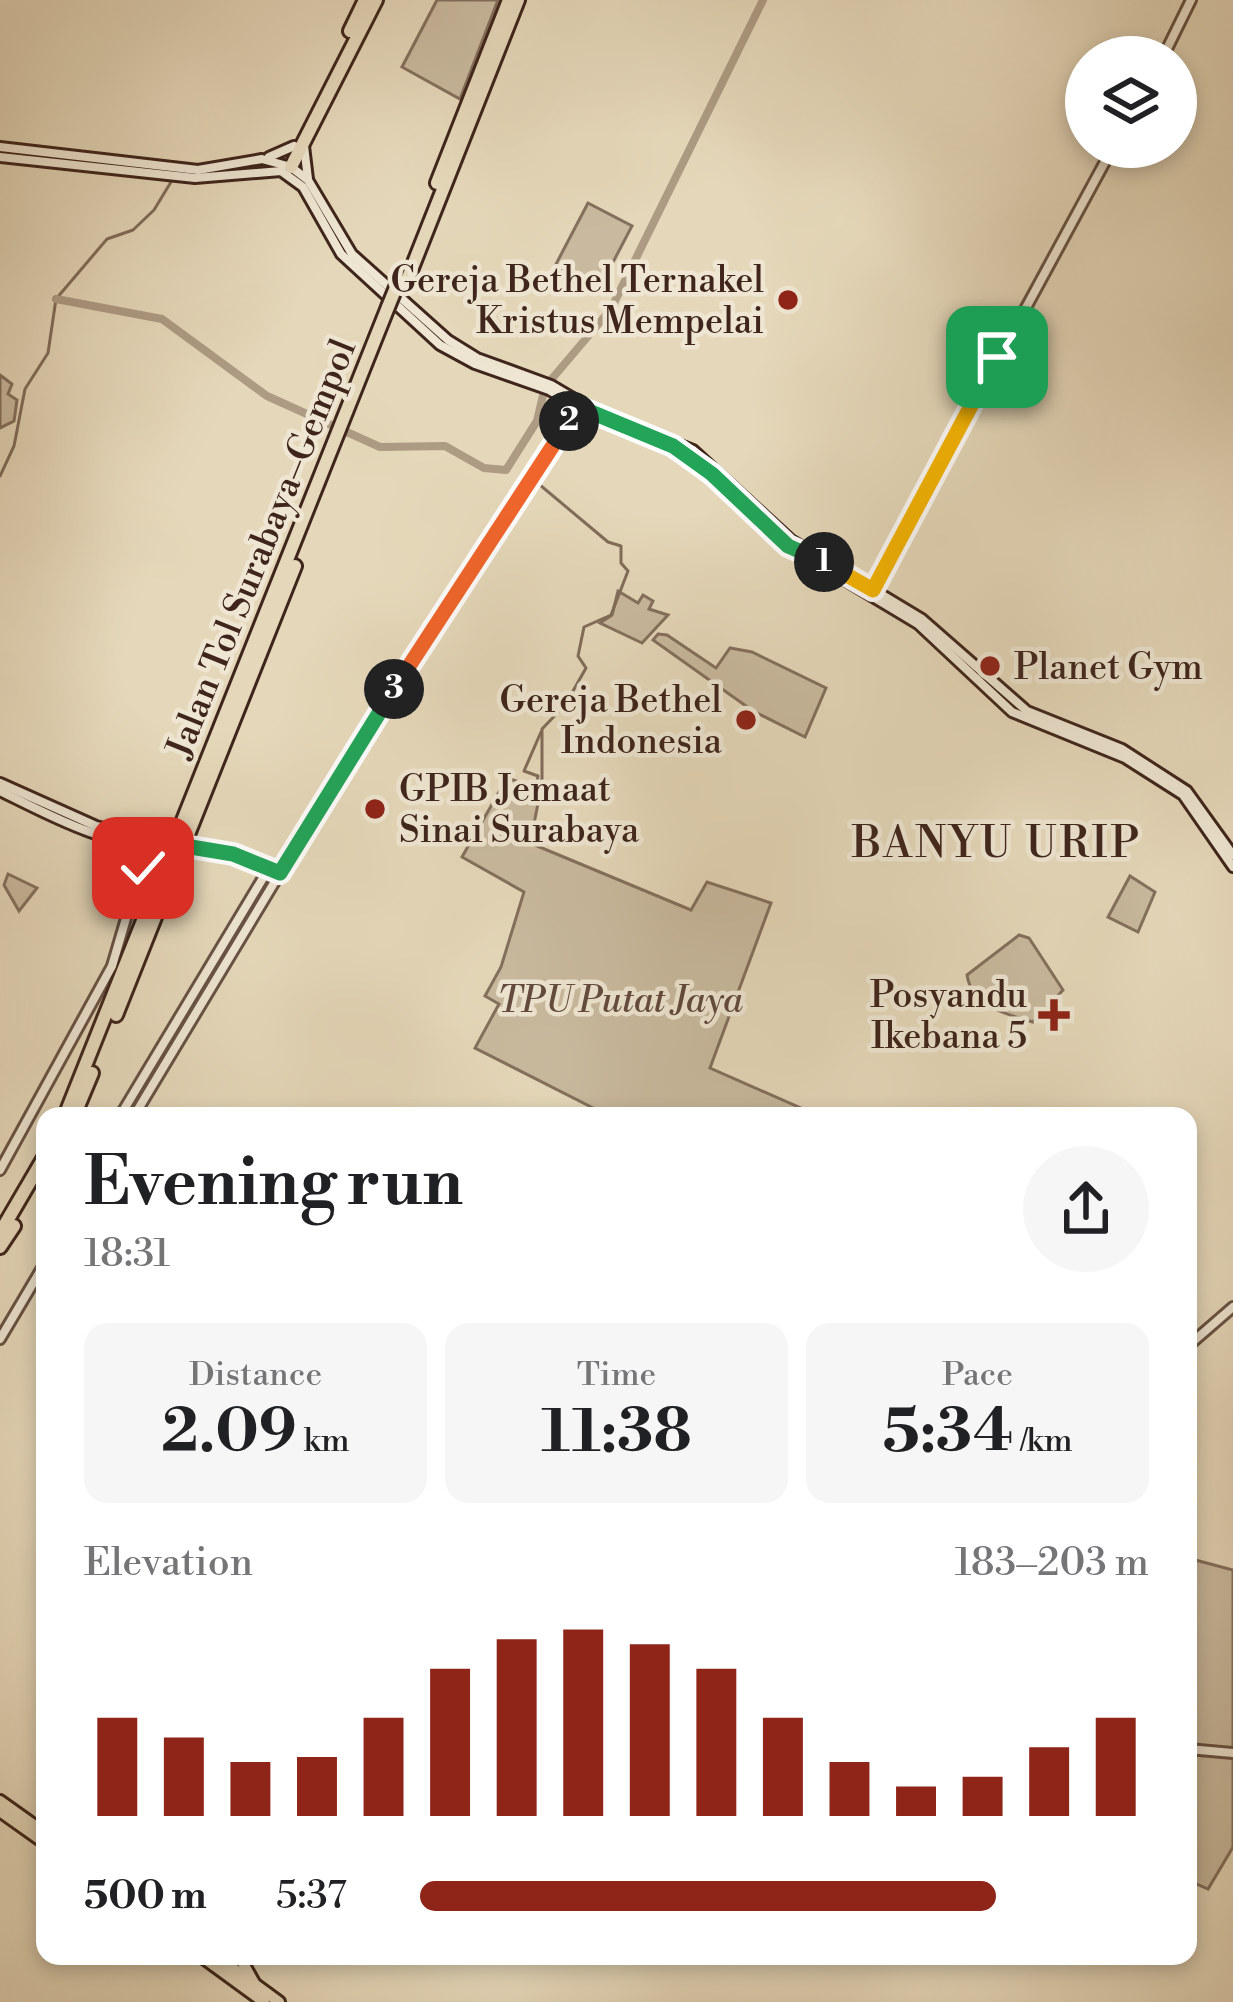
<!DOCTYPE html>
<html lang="en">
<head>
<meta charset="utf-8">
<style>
	:root { --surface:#fff; --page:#f6f6f6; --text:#202124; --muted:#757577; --accent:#8f2418 }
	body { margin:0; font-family:"Libre Bodoni",serif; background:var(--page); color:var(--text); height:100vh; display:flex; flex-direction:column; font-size:45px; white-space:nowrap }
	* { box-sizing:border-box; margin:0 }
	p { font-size:39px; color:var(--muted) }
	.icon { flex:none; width:66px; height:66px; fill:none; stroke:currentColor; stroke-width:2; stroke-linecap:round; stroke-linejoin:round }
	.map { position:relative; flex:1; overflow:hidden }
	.sheet { position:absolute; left:36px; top:1107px; width:1161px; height:858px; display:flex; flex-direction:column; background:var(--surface); border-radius:24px; box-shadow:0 6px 18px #0003 }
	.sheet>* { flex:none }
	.controls { position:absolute; left:1065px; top:36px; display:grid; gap:24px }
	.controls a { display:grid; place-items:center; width:132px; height:132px; border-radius:50%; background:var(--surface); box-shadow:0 6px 18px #0003; font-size:60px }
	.pin { position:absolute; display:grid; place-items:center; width:102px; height:102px; color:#fff; margin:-51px; border-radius:24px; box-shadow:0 6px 18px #0006 }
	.km { position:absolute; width:60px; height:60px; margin:-30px; border-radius:50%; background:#222; color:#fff; font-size:33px; line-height:60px; text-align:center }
	.round { display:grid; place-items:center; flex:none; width:126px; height:126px; border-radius:63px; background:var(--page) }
	.head { display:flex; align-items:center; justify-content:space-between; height:204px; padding:0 48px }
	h1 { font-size:66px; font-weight:700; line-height:90px }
	.metrics { display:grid; grid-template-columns:repeat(3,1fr); gap:18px; height:204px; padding:12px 48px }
	.metrics div { display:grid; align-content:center; border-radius:24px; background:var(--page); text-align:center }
	.metrics b { font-size:60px; font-weight:700 }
	.metrics small { font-size:33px; font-weight:400 }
	.metrics p { font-size:33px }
	.chart { height:336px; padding:24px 48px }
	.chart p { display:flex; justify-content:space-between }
	.chart svg { width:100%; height:216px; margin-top:12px; stroke:var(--accent); stroke-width:6 }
	ul { padding:0 48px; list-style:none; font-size:39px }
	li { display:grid; grid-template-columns:192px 144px 1fr; align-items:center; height:90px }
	li i { height:30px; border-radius:15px; background:var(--accent) }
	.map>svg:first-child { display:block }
	.green { fill:#c9ba9f; stroke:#84705e; stroke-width:3 }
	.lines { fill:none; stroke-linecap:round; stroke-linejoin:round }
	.stream { stroke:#816c5a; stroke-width:3 }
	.river { stroke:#ad9b84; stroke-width:8 }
	.tertiary-casing { stroke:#685244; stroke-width:14 }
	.secondary-casing { stroke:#3f251c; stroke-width:14 }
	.primary-casing { stroke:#3f251c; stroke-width:16 }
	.motorway-casing { stroke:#3f251c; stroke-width:18 }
	.tertiary { stroke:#eee6d2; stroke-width:8 }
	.secondary { stroke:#eee6d2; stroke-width:8 }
	.primary { stroke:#e5d8ba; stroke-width:10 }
	.motorway { stroke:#e5d8ba; stroke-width:12 }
	.secondary-bridge-casing { stroke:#3f251c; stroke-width:14; stroke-linecap:butt }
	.motorway-bridge-casing { stroke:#3f251c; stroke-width:18; stroke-linecap:butt }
	.secondary-bridge { stroke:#eee6d2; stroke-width:8 }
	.motorway-bridge { stroke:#e5d8ba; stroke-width:12 }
	.split-1-casing { stroke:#fff; stroke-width:24 }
	.split-2-casing { stroke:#fff; stroke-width:24 }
	.split-3-casing { stroke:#fff; stroke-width:24 }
	.split-4-casing { stroke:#fff; stroke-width:24 }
	.split-1 { stroke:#f5b400; stroke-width:15 }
	.split-2 { stroke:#22a559; stroke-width:15 }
	.split-3 { stroke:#f0652b; stroke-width:15 }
	.split-4 { stroke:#22a559; stroke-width:15 }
	.poi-dot { fill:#8f2418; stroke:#eee6d2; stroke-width:4.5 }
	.labels { text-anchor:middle; stroke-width:9; stroke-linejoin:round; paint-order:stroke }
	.poi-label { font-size:36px; fill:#3f251c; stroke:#eee6d2; text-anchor:end }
	.street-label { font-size:36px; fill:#3f251c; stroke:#eee6d2 }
	.park-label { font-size:36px; font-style:italic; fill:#624a3d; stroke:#eee6d2 }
	.quarter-label { font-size:42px; letter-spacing:3px; fill:#3f251c; stroke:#eee6d2 }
</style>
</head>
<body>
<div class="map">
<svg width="1233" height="2002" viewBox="0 0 1233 2002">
	<rect width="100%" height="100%" fill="#e5d8ba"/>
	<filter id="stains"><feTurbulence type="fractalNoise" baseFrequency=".00167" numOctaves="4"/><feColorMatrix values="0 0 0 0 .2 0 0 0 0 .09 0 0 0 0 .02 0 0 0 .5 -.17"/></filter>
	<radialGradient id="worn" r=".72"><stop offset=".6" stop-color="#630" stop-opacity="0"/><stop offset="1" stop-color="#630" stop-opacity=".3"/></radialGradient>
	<g class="green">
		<path d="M437 0H498L460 99 402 67Z"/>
		<path d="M588 203 632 226 599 289 555 266Z"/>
		<path d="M0 375 12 384 8 394 17 400 14 421 0 428Z"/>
		<path d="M618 591 638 603 643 595 653 601 649 609 668 615 642 643 600 623 612 615Z"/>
		<path d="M658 634 667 635 716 668 730 648 752 652 826 688 805 737 753 711 653 640Z"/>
		<path d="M507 778 541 789 530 843 691 910 707 882 771 903 710 1068 819 1116H609L475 1048 499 1004 485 996 501 967 524 892 462 857Z"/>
		<path d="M8 874 37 888 19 911 4 885Z"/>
		<path d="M1130 876 1155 892 1138 932 1108 917Z"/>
		<path d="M1019 935 1029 938 1063 990 1033 1022C1006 1014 972 1007 967 975Z"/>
		<path d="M1188 1558 1233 1570V1847L1208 1889 1192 1882 1188 1887Z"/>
	</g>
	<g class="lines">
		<g class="stream">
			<path d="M558 449 574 416"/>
			<path d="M0 476 14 446 25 389 48 353 56 299 107 239 133 230 154 210 174 177"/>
			<path d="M534 480 608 542 621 546V563L628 571 611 615 584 627 578 656 586 668 565 705 542 729V798"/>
			<path d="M536 788 538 776 524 771 541 732"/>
		</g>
		<path class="river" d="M56 299 162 319 267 396 380 447 445 446 484 468 506 470 537 421 545 387 611 309 763 0"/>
		<defs>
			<g id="tertiary">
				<path d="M1163 57 1191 0"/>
				<path d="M873 590 1113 147"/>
				<path d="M120 1116 269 868"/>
				<path d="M134 1116 280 873"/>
				<path d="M0 1170 112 966 149 840"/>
				<path d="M0 1339 45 1263"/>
				<path d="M1188 1346 1233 1307"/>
				<path d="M1188 1749 1233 1753"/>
			</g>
			<g id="secondary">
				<path d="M304 146 308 179"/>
				<path d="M0 147 198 170 262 159 291 167 308 180 352 254 448 340 477 358 551 385 595 411 693 450 791 540 922 619 1027 711 1122 749 1187 791 1233 855"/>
				<path d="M0 157 195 178 281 171 303 187 341 254 440 345 475 364 549 390 598 418 651 436 697 462 788 546 918 624 1012 712 1125 758 1183 795 1233 867"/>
				<path d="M269 157 294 146"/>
				<path d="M0 783 96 826 166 843"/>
				<path d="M0 791C38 809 114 852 155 841"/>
				<path d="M130 842 138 867"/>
				<path d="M196 847 280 873 436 621 484 557 513 502 550 457 575 405"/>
			</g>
			<g id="primary">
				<path d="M0 1801 45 1833"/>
				<path d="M0 1811 45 1843"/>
				<path d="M201 1956 264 2002"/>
				<path d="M216 1956 279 2002"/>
				<path d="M239 1956 254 1983"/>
			</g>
			<g id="motorway">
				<path d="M350 31 365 0"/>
				<path d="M291 167 376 0"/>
				<path d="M437 183 509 0"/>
				<path d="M404 288 518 0"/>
				<path d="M116 1015 295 566"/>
				<path d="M65 1116 388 307"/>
				<path d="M74 1116 92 1073"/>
				<path d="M0 1233 45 1156"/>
				<path d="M0 1247 14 1226"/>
			</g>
		</defs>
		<use href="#tertiary" class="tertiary-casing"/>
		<use href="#secondary" class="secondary-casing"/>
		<use href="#primary" class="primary-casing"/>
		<use href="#motorway" class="motorway-casing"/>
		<use href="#tertiary" class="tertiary"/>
		<use href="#secondary" class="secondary"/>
		<use href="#primary" class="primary"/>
		<use href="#motorway" class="motorway"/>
		<defs>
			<path id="secondary-bridge" d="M166 843 196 847"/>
			<path id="motorway-bridge" d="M388 307 397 285"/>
		</defs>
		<use href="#secondary-bridge" class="secondary-bridge-casing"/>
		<use href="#motorway-bridge" class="motorway-bridge-casing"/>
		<use href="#secondary-bridge" class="secondary-bridge"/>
		<use href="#motorway-bridge" class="motorway-bridge"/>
	</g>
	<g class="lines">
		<defs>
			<path id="split-1" d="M824 562 873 590 997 357"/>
			<path id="split-2" d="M569 421 574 405 673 446 712 474 788 546 824 562"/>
			<path id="split-3" d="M394 689 569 421"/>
			<path id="split-4" d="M143 868 148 844 155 841 233 854 280 873 394 689"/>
		</defs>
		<use href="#split-1" class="split-1-casing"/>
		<use href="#split-2" class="split-2-casing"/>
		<use href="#split-3" class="split-3-casing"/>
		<use href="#split-4" class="split-4-casing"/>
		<use href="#split-1" class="split-1"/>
		<use href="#split-2" class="split-2"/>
		<use href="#split-3" class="split-3"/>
		<use href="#split-4" class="split-4"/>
	</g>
	<g class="poi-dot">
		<circle cx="788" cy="300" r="12"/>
		<circle cx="990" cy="666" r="12"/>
		<circle cx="746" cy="720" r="12"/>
		<circle cx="375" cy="809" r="12"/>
		<path d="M1048 997h12v12h12v12h-12v12h-12v-12h-12v-12h12z"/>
	</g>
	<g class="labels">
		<g class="poi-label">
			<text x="764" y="292">Gereja Bethel Ternakel<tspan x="764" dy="41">Kristus Mempelai</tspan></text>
			<text x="1014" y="679" text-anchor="start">Planet Gym</text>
			<text x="722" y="712">Gereja Bethel<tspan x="722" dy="41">Indonesia</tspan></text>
			<text x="399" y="801" text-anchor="start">GPIB Jemaat<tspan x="399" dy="41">Sinai Surabaya</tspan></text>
			<text x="1027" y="1007">Posyandu<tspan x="1027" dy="41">Ikebana 5</tspan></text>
		</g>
		<g class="street-label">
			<text transform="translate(260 548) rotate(-68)" y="13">Jalan Tol Surabaya–Gempol</text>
		</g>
		<g class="park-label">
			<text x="620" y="1012">TPU Putat Jaya</text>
		</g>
		<g class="quarter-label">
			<text x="997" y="857">BANYU URIP</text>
		</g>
	</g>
	<rect width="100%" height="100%" filter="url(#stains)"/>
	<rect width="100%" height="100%" fill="url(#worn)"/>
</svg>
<div class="controls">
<a><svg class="icon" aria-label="layers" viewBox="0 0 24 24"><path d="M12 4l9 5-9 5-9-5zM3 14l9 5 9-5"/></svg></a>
</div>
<div class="pin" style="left:997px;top:357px;background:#1e9e55"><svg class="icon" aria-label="arrive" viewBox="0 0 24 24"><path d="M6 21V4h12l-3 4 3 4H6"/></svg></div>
<div class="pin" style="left:143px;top:868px;background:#d93025"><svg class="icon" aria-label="check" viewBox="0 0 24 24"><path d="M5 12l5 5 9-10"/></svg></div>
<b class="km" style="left:824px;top:562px">1</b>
<b class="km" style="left:569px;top:421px">2</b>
<b class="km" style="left:394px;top:689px">3</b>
<section class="sheet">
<div class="head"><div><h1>Evening run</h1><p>18:31</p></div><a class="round"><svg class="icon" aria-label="share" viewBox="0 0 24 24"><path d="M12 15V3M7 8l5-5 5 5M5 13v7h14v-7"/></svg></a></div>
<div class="metrics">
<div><p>Distance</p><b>2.09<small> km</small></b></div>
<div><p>Time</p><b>11:38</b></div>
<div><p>Pace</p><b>5:34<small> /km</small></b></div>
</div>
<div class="chart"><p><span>Elevation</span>183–203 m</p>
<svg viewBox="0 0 160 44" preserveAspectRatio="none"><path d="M5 44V24M15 44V28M25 44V33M35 44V32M45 44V24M55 44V14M65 44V8M75 44V6M85 44V9M95 44V14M105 44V24M115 44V33M125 44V38M135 44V36M145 44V30M155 44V24"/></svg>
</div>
<ul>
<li><b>500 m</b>5:37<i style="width:79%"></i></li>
</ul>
</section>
</div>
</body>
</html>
